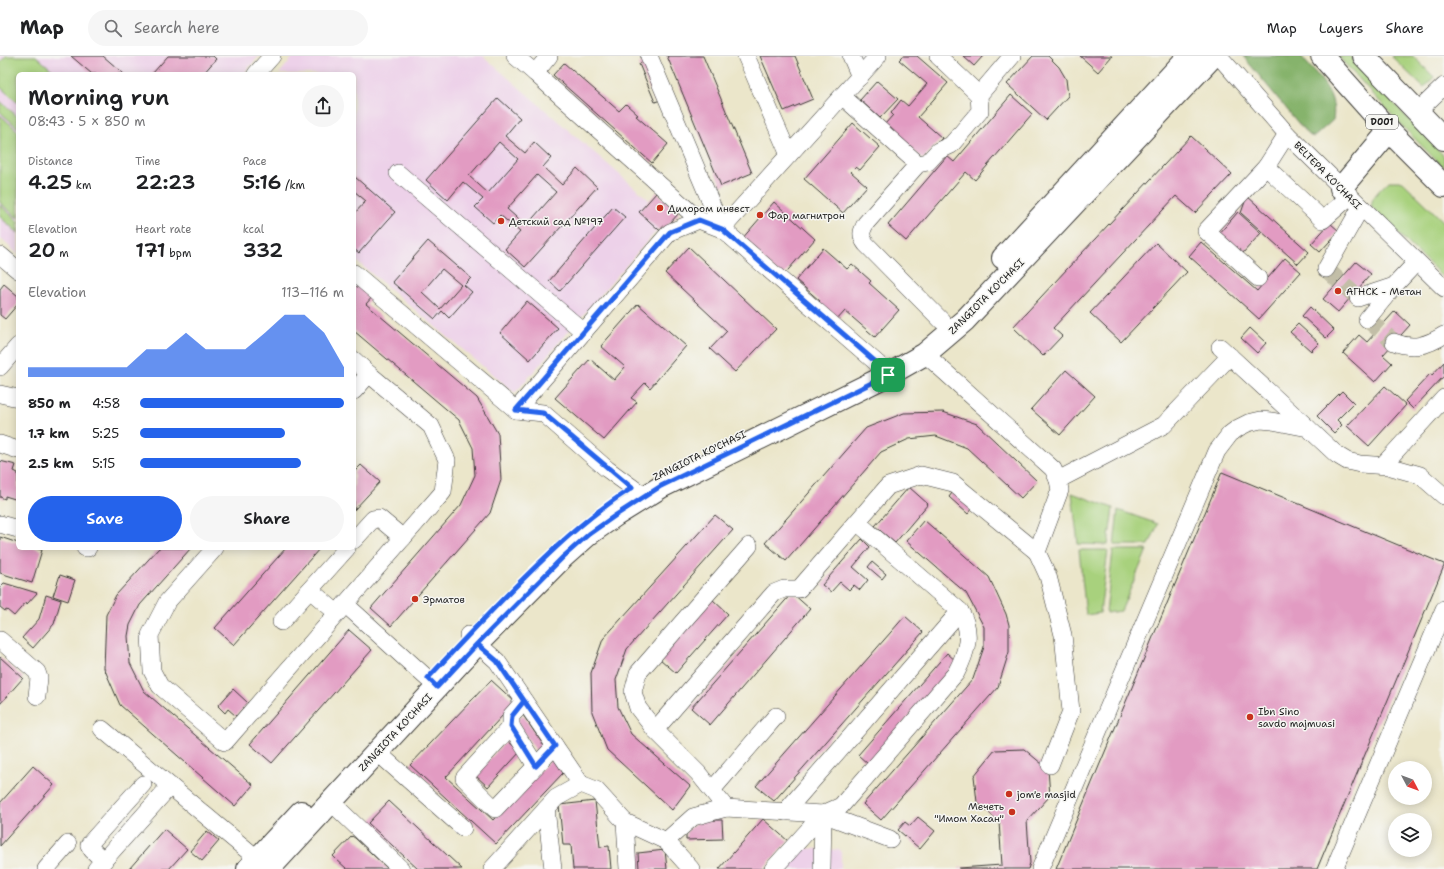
<!DOCTYPE html>
<html lang="en">
<head>
<meta charset="utf-8">
<style>
	:root { --surface:#fff; --page:#f6f6f6; --text:#202124; --muted:#757577; --line:#e0e0e0; --accent:#2563eb }
	body { margin:0; font-family:"Shantell Sans",sans-serif; background:var(--page); color:var(--text); height:100vh; display:flex; flex-direction:column; font-size:15px; white-space:nowrap }
	* { box-sizing:border-box; margin:0 }
	p { font-size:13px; color:var(--muted) }
	.icon { flex:none; width:22px; height:22px; fill:none; stroke:currentColor; stroke-width:2; stroke-linecap:round; stroke-linejoin:round }
	.map { position:relative; flex:1; overflow:hidden }
	.sheet { position:absolute; left:16px; top:16px; width:340px; height:478px; display:flex; flex-direction:column; background:var(--surface); border-radius:6px; box-shadow:0 2px 10px #0003 }
	.sheet>* { flex:none }
	.needle { width:26px; rotate:131deg }
	.buttons { position:absolute; left:1388px; top:705px; display:grid; gap:8px }
	.buttons a { display:grid; place-items:center; width:44px; height:44px; border-radius:50%; background:var(--surface); box-shadow:0 2px 10px #0003; font-size:20px }
	.pin { position:absolute; display:grid; place-items:center; width:34px; height:34px; color:#fff; margin:-17px; border-radius:8px; box-shadow:0 2px 6px #0006 }
	.round { display:grid; place-items:center; flex:none; width:42px; height:42px; border-radius:21px; background:var(--page) }
	.headline { display:flex; align-items:center; justify-content:space-between; height:68px; padding:0 12px }
	h1 { font-size:22px; font-weight:600; line-height:30px }
	.figures { display:grid; grid-template-columns:repeat(3,1fr); gap:6px; height:68px; padding:4px 12px }
	.figures div { display:grid; align-content:center }
	.figures b { font-size:20px; font-weight:600 }
	.figures small { font-size:11px; font-weight:400 }
	.figures p { font-size:11px }
	.chart { height:112px; padding:8px 12px }
	.chart p { display:flex; justify-content:space-between }
	.chart svg { width:100%; height:72px; margin-top:4px; fill:var(--accent); opacity:.7 }
	.cta { display:flex; gap:8px; margin-top:auto; padding:8px 12px }
	.cta a { flex:1; height:46px; border-radius:24px; background:var(--accent); color:#fff; font-size:16px; font-weight:600; line-height:46px; text-align:center }
	.cta a+a { background:var(--page); color:var(--text) }
	ul { padding:0 12px; list-style:none; font-size:13px }
	li { display:grid; grid-template-columns:64px 48px 1fr; align-items:center; height:30px }
	li i { height:10px; border-radius:5px; background:var(--accent) }
	header { display:flex; align-items:center; gap:24px; box-sizing:border-box; height:56px; padding:0 20px; background:var(--surface); border-bottom:1px solid var(--line) }
	header strong { font-size:19px }
	nav { display:flex; gap:22px; margin-inline-start:auto; font-size:14px }
	.search { width:280px; height:36px; background:var(--page); display:flex; align-items:center; gap:10px; box-sizing:border-box; padding:0 14px; border-radius:22px; color:var(--muted); font-size:15px }
	.map>svg:first-child { display:block }
	.built { fill:#edd1e9 }
	.green { fill:#a8d17d; stroke:#62764c }
	.forest { fill:#86b36c; stroke:#516844 }
	.building { fill:#e29bc2; fill-rule:evenodd }
	.lines { fill:none; stroke-linecap:round; stroke-linejoin:round }
	.minor-tunnel { stroke:#c2bea7; stroke-width:17; stroke-dasharray:17 8; stroke-linecap:butt }
	.minor-casing { stroke:#3b3a36; stroke-width:18 }
	.major-casing { stroke:#3b3a36; stroke-width:24 }
	.highway-casing { stroke:#3b3a36; stroke-width:24 }
	.minor { stroke:#fff; stroke-width:17 }
	.major { stroke:#fff; stroke-width:22 }
	.highway { stroke:#fff; stroke-width:22 }
	.route-casing { stroke:#fff; stroke-width:8 }
	.route { stroke:#2563eb; stroke-width:5 }
	.poi-dot { fill:#c8321e; stroke:#f6f6f2; stroke-width:1.5 }
	.labels { text-anchor:middle; stroke-width:3; stroke-linejoin:round; paint-order:stroke }
	.shield { fill:#f6f6f2; stroke:#5d5d5c; stroke-width:1 }
	.shield-label { font-size:9px; font-weight:bold; fill:#1c1c1c }
	.street-label { font-size:10px; fill:#1c1c1c; stroke:#f6f6f2 }
	.poi-label { font-size:10px; fill:#1c1c1c; stroke:#f6f6f2; text-anchor:start }
</style>
</head>
<body>
<header>
<strong>Map</strong>
<div class="search"><svg class="icon" aria-label="search" viewBox="0 0 24 24"><circle cx="10" cy="10" r="6"/><path d="M15 15l6 6"/></svg>Search here</div>
<nav><a>Map</a><a>Layers</a><a>Share</a></nav>
</header>
<div class="map">
<svg width="1444" height="813" viewBox="0 0 1444 813">
	<rect width="100%" height="100%" fill="#f6f6f2"/>
	<filter id="ink" filterUnits="userSpaceOnUse"><feTurbulence type="fractalNoise" baseFrequency=".025" numOctaves="2"/><feDisplacementMap in="SourceGraphic" scale="8" xChannelSelector="R" yChannelSelector="G"/><feConvolveMatrix kernelMatrix="1 2 1 2 8 2 1 2 1" color-interpolation-filters="sRGB"/></filter>
	<filter id="wash" filterUnits="userSpaceOnUse"><feTurbulence type="fractalNoise" baseFrequency=".012" numOctaves="4" result="noise"/><feDisplacementMap in="SourceGraphic" scale="16" xChannelSelector="R" yChannelSelector="G"/><feGaussianBlur stdDeviation="0.9" result="paint"/><feColorMatrix in="noise" values="0 0 0 0 0 0 0 0 0 0 0 0 0 0 0 0 0 1.4 0 .05"/><feComposite in="paint" operator="in"/></filter>
	<g filter="url(#wash)">
		<rect width="100%" height="100%" fill="#ebe6ca"/>
		<g class="built">
			<path d="M0 0H259L243 18H18V198L0 182Z"/>
			<path d="M294 0H483L649 144 639 156 658 173 515 337 354 203V18H279Z"/>
			<path d="M802 792 841 794V813H783Z"/>
		</g>
		<g class="green">
			<path d="M6 0H36L57 18H18V47L0 31V6Z"/>
			<path d="M1338 0H1350L1414 69 1444 100V112L1407 75Z"/>
			<path d="M1391 0H1413L1434 21 1424 32Z"/>
			<path d="M0 45 18 61V72L0 56Z"/>
			<path d="M0 59 18 75V162L0 147Z"/>
			<path d="M1389 125H1399L1404 127 1444 166V222L1372 152C1369 142 1382 132 1389 125Z"/>
			<path d="M0 149 18 165V177L0 161Z"/>
			<path d="M1072 437 1113 452 1108 489 1078 488Z"/>
			<path d="M1118 454 1158 468 1149 489H1114Z"/>
			<path d="M1079 494H1108L1100 557 1086 559Z"/>
			<path d="M1113 494H1147L1121 555 1106 557Z"/>
		</g>
		<path class="forest" d="M1243 0H1301C1317 20 1338 36 1333 64L1314 81 1308 79Z"/>
		<g id="blocks">
			<g class="building">
				<path d="M71 0H103L124 18H92Z"/>
				<path d="M168 0H213L216 3 203 18H152Z"/>
				<path d="M667 0H703L752 117 721 130Z"/>
				<path d="M760 0H795L813 43 784 55Z"/>
				<path d="M903 0H917L948 27 918 61 942 82 923 103 884 69 893 59 891 57 901 44 908 50 927 28 899 4Z"/>
				<path d="M963 0H983L974 10Z"/>
				<path d="M1033 0H1048L1059 11 1066 23 1068 40 1046 64 1007 28Z"/>
				<path d="M1080 0H1112L1098 16Z"/>
				<path d="M647 4 663 43 655 46 639 8Z"/>
				<path d="M564 7 619 55 626 48 638 59 636 60 668 88 652 107 553 19Z"/>
				<path d="M877 25 898 43 880 62 860 44Z"/>
				<path d="M1011 39 1032 58 975 124 966 116 906 185 888 169 947 100 954 106Z"/>
				<path d="M498 42 520 62 505 80 525 97 534 86 551 102 543 111 562 129 577 112 597 131 525 211 505 193 520 176 500 159 493 167 475 151 483 143 463 126 448 144 426 124ZM499 86 518 103 488 137 469 120ZM537 119 556 136 526 170 507 153Z"/>
				<path d="M853 67 880 91 860 114 856 111 851 116 867 130 843 157 804 123Z"/>
				<path d="M1191 80 1232 118 1195 157 1176 140 1053 272 1062 280 1043 300 1013 271Z"/>
				<path d="M355 121 395 156 359 197 354 193V158L366 145 354 135Z"/>
				<path d="M657 136 679 157 662 176 658 173 639 156Z"/>
				<path d="M1247 140 1309 196 1298 208 1241 157Z"/>
				<path d="M774 146 815 183 782 221 741 184Z"/>
				<path d="M613 151 625 161 560 235 549 225Z"/>
				<path d="M1238 156 1261 177 1242 198 1219 178Z"/>
				<path d="M1330 167 1339 175 1320 196 1311 188Z"/>
				<path d="M428 185 471 222 464 229 472 236 449 262 442 255 435 263 392 226ZM442 213 461 229 440 253 422 236Z"/>
				<path d="M1201 186 1257 235 1285 202 1301 216 1259 263 1189 200Z"/>
				<path d="M1156 187 1187 216 1121 286 1090 257Z"/>
				<path d="M689 191 776 273 735 316 710 293 727 275 665 217Z"/>
				<path d="M823 192 847 213 852 208 871 225 869 227 899 254 875 281 845 255 836 265 817 248 820 245 796 224Z"/>
				<path d="M1356 206 1371 218 1338 256 1323 243Z"/>
				<path d="M354 224 373 240 366 248 477 342 498 378 501 424 490 457 391 570 371 552 461 449 475 419 473 392 459 364 354 275Z"/>
				<path d="M4 228 18 240V248L5 263 0 259V233Z"/>
				<path d="M527 245 558 272 530 304 500 277Z"/>
				<path d="M638 248 686 290 650 332 645 327 631 342 637 346 604 384 555 342 590 303 614 324 625 311 601 290Z"/>
				<path d="M1310 251 1334 274 1326 282 1302 260Z"/>
				<path d="M1395 255 1410 269 1383 299 1392 307 1375 326 1343 297 1359 279 1367 286Z"/>
				<path d="M1298 268 1319 287 1311 295 1290 276Z"/>
				<path d="M1250 272 1266 287 1257 297 1241 282Z"/>
				<path d="M1444 306V320L1413 353 1405 345 1430 318 1432 319Z"/>
				<path d="M1066 314 1095 340 1060 379 1031 353Z"/>
				<path d="M1385 330 1406 349 1369 390 1347 370Z"/>
				<path d="M1342 335 1354 347 1337 364 1342 369 1334 377 1317 360Z"/>
				<path d="M943 356 977 368 1037 425 1021 442 967 392 936 380 909 383 881 396 786 505 765 487 866 372 904 357Z"/>
				<path d="M0 405 16 409 14 415 18 417V444L5 440V443L0 441Z"/>
				<path d="M361 409 380 426 354 454V416Z"/>
				<path d="M1222 416 1444 508V510L1317 813H1056Z"/>
				<path d="M909 431 928 448 895 487 875 470Z"/>
				<path d="M955 433 975 450 968 458 949 441Z"/>
				<path d="M715 459 733 474 627 593 616 624 618 651 631 678 690 730 672 754 607 694 592 656 591 617 603 583Z"/>
				<path d="M924 464 989 521 1006 558 1009 569V596L998 631 881 764 863 748 973 623 984 591V571L966 537 906 485Z"/>
				<path d="M0 481 18 487V492H35L42 494 32 527 0 517Z"/>
				<path d="M862 483 870 491 853 511 868 524 860 534 854 529 849 534 840 526 831 536 822 529Z"/>
				<path d="M159 492H191L140 549 130 569 128 580 130 607 144 635 253 729 235 750 120 649 104 612 106 559 116 539Z"/>
				<path d="M286 492H320L234 589 215 572Z"/>
				<path d="M872 506 886 518 882 523 868 511Z"/>
				<path d="M60 519 75 524 68 545 53 540Z"/>
				<path d="M4 527 37 537 27 548 26 546 14 560 7 554 5 555 0 551V531Z"/>
				<path d="M792 537 810 553 710 669 691 652Z"/>
				<path d="M46 539 61 544 54 568 33 592 22 582 39 563Z"/>
				<path d="M712 543 728 558 676 617 660 603Z"/>
				<path d="M905 560 923 576 774 745 756 730Z"/>
				<path d="M349 574 372 594 272 707 250 688Z"/>
				<path d="M947 597 957 606 868 708 858 699Z"/>
				<path d="M0 601 23 622 0 648Z"/>
				<path d="M491 624 515 646 446 721 493 764 538 716 553 702 563 717 496 788 410 709Z"/>
				<path d="M233 633 248 647 236 660 228 653 225 657 218 650Z"/>
				<path d="M523 659 546 693 538 698 516 664Z"/>
				<path d="M507 684 520 696 488 731 475 719Z"/>
				<path d="M1024 693 1048 713 1050 740 1027 765 1030 807 1028 813H959V812L1002 809 999 766 977 746 974 720 995 694Z"/>
				<path d="M33 710 54 729 0 790V747Z"/>
				<path d="M389 745 462 813H418L368 767Z"/>
				<path d="M595 745 600 791 609 790 611 813H573L571 789H563L559 749Z"/>
				<path d="M918 761 935 775 920 793 898 774 905 766 910 770Z"/>
				<path d="M763 763 788 785 763 813H719Z"/>
				<path d="M700 764H722L723 783 686 784V776Z"/>
				<path d="M164 773 187 793 169 813H129Z"/>
				<path d="M207 775 219 785 202 805 190 795Z"/>
				<path d="M352 780 355 782 388 813H347L336 803 333 800Z"/>
				<path d="M665 794 667 813H639L638 797Z"/>
			</g>
		</g>
	</g>
	<g filter="url(#ink)">
		<use href="#blocks" fill-opacity="0" stroke="#3b3a36" stroke-width="1"/>
		<g class="lines">
			<g class="minor-tunnel">
				<path d="M1326 213 1358 242"/>
				<path d="M1367 263 1394 286"/>
			</g>
			<defs>
				<g id="minor">
					<path d="M515 0 535 17 549 0"/>
					<path d="M649 0 722 173 878 308 888 319"/>
					<path d="M746 0 789 99"/>
					<path d="M851 0 860 21"/>
					<path d="M938 0 979 39"/>
					<path d="M1219 0 1287 78 1444 232"/>
					<path d="M535 17 699 164"/>
					<path d="M256 18 272 0"/>
					<path d="M842 40 918 108"/>
					<path d="M1417 56 1444 30"/>
					<path d="M1287 78 1266 111 1323 164 1350 140"/>
					<path d="M398 117 584 276"/>
					<path d="M0 199 18 214"/>
					<path d="M1326 213 1361 151"/>
					<path d="M354 217 516 354 543 357 607 413 644 440"/>
					<path d="M1258 222 1206 175 1266 111"/>
					<path d="M1358 242 1394 230 1411 212 1415 205"/>
					<path d="M1367 263 1394 230"/>
					<path d="M942 265 866 188C860 180 861 175 866 167L918 108 928 106 938 95 951 89 980 55 979 39 1012 0"/>
					<path d="M1394 286C1413 294 1428 289 1444 279"/>
					<path d="M1220 291 1308 372"/>
					<path d="M925 298 1053 413 1058 424 1060 434 1037 496 1048 520 1063 579 1071 655 1050 709"/>
					<path d="M354 304 369 318 354 335"/>
					<path d="M0 311 18 290"/>
					<path d="M0 338 18 342"/>
					<path d="M516 354 670 176 699 164 722 173 878 0"/>
					<path d="M0 388 18 394"/>
					<path d="M1383 409 1444 342"/>
					<path d="M1058 424 1164 369 1230 300"/>
					<path d="M0 468 18 473"/>
					<path d="M354 484 373 463 379 462 403 482"/>
					<path d="M85 492H88"/>
					<path d="M215 492 167 546 150 579 152 615 160 630 225 686 443 436 447 404 431 370 369 318"/>
					<path d="M310 534 337 557"/>
					<path d="M345 548 437 631"/>
					<path d="M281 566 347 492"/>
					<path d="M468 579 497 605 581 728"/>
					<path d="M0 584 37 616 39 622 37 640"/>
					<path d="M524 645 511 660V670L464 722 495 753 555 690"/>
					<path d="M511 670 536 710"/>
					<path d="M102 673 266 810"/>
					<path d="M655 674 774 537 784 533H799L888 430 921 419 953 427 1037 496"/>
					<path d="M377 696 463 772"/>
					<path d="M712 734 776 660"/>
					<path d="M331 746 401 813"/>
					<path d="M726 752 698 717 655 674 638 652 633 636 638 617 749 490"/>
					<path d="M546 753 553 813"/>
					<path d="M785 756 960 555"/>
					<path d="M625 766 628 813"/>
					<path d="M666 785 691 813"/>
					<path d="M104 805 92 794 89 789 91 786 143 728"/>
					<path d="M46 813 68 788"/>
					<path d="M96 813 170 730"/>
					<path d="M492 813 556 742 581 728 596 734 625 766 666 785 693 761 726 752 823 758 890 783"/>
					<path d="M773 813 823 758 841 750 956 617C967 596 973 576 960 555L858 467"/>
					<path d="M822 813 823 758"/>
					<path d="M1040 813 1217 395 1230 378 1238 372 1248 367 1261 364 1272 365 1308 372 1337 399 1347 405 1360 408 1388 410 1420 419 1444 440"/>
					<path d="M1334 813 1444 553"/>
				</g>
				<g id="major">
					<path d="M1003 202 1189 0"/>
					<path d="M248 813 301 756"/>
					<path d="M269 813 477 588 563 501 589 478 616 459 661 431 888 319 925 298 965 264 1213 0"/>
				</g>
				<g id="highway">
					<path d="M1322 0 1389 75 1444 130"/>
					<path d="M1364 0 1444 83"/>
					<path d="M1341 132 1389 75"/>
				</g>
			</defs>
			<use href="#minor" class="minor-casing"/>
			<use href="#major" class="major-casing"/>
			<use href="#highway" class="highway-casing"/>
			<use href="#minor" class="minor"/>
			<use href="#major" class="major"/>
			<use href="#highway" class="highway"/>
		</g>
	</g>
	<g class="lines" filter="url(#ink)">
		<defs>
			<path id="route" d="M888 319 878 308 722 173 699 164 670 176 516 354 543 357 632 432C587 460 549 497 512 534 483 563 456 592 428 622L437 631 477 588 497 605 555 690 536 710 511 670 512 660 524 645 497 605 477 588 563 501 589 478 616 459 661 430 888 319"/>
		</defs>
		<use href="#route" class="route-casing"/>
		<use href="#route" class="route"/>
	</g>
	<g class="poi-dot">
		<circle cx="660" cy="152" r="4"/>
		<circle cx="760" cy="159" r="4"/>
		<circle cx="501" cy="165" r="4"/>
		<circle cx="1338" cy="235" r="4"/>
		<circle cx="415" cy="543" r="4"/>
		<circle cx="1250" cy="661" r="4"/>
		<circle cx="1009" cy="738" r="4"/>
		<circle cx="1012" cy="756" r="4"/>
	</g>
	<g class="labels">
		<rect class="shield" x="1366" y="59" width="32" height="14" rx="3"/>
		<g class="shield-label">
			<text x="1382" y="69">D001</text>
		</g>
		<g class="street-label">
			<text transform="translate(1328 119) rotate(45)" y="4">BELTEPA KO'CHASI</text>
			<text transform="translate(986 240) rotate(-45)" y="4">ZANGIOTA KO'CHASI</text>
			<text transform="translate(699 399) rotate(-26)" y="4">ZANGIOTA KO'CHASI</text>
			<text transform="translate(395 676) rotate(-47)" y="4">ZANGIOTA KO'CHASI</text>
		</g>
		<g class="poi-label">
			<text x="668" y="156">Дилором инвест</text>
			<text x="768" y="163">Фар магнитрон</text>
			<text x="509" y="169">Детский сад №197</text>
			<text x="1346" y="239">АГНСК - Метан</text>
			<text x="423" y="547">Эрматов</text>
			<text x="1258" y="659">Ibn Sino<tspan x="1258" dy="12">savdo majmuasi</tspan></text>
			<text x="1017" y="742">jom'e masjid</text>
			<text x="1004" y="754" text-anchor="end">Мечеть<tspan x="1004" dy="12">"Имом Хасан"</tspan></text>
		</g>
	</g>
</svg>
<div class="buttons">
<a><svg class="needle" viewBox="-14 -14 28 28"><path d="M0-13l5 13h-10z" fill="#e53935"/><path d="M0 13l5-13h-10z" fill="#757577"/></svg></a>
<a><svg class="icon" aria-label="layers" viewBox="0 0 24 24"><path d="M12 4l9 5-9 5-9-5zM3 14l9 5 9-5"/></svg></a>
</div>
<div class="pin" style="left:888px;top:319px;background:#1e9e55"><svg class="icon" aria-label="arrive" viewBox="0 0 24 24"><path d="M6 21V4h12l-3 4 3 4H6"/></svg></div>
<section class="sheet">
<div class="headline"><div><h1>Morning run</h1><p>08:43 · 5 × 850 m</p></div><a class="round"><svg class="icon" aria-label="share" viewBox="0 0 24 24"><path d="M12 15V3M7 8l5-5 5 5M5 13v7h14v-7"/></svg></a></div>
<div class="figures">
<div><p>Distance</p><b>4.25<small> km</small></b></div>
<div><p>Time</p><b>22:23</b></div>
<div><p>Pace</p><b>5:16<small> /km</small></b></div>
</div>
<div class="figures">
<div><p>Elevation</p><b>20<small> m</small></b></div>
<div><p>Heart rate</p><b>171<small> bpm</small></b></div>
<div><p>kcal</p><b>332</b></div>
</div>
<div class="chart"><p><span>Elevation</span>113–116 m</p>
<svg viewBox="0 0 160 44" preserveAspectRatio="none"><path d="M0 44V38L10 38L20 38L30 38L40 38L50 38L60 27L70 27L80 17L90 27L100 27L110 27L120 17L130 6L140 6L150 17L160 38V44z"/></svg>
</div>
<ul>
<li><b>850 m</b>4:58<i style="width:100%"></i></li>
<li><b>1.7 km</b>5:25<i style="width:71%"></i></li>
<li><b>2.5 km</b>5:15<i style="width:79%"></i></li>
</ul>
<div class="cta"><a>Save</a><a>Share</a></div>
</section>
</div>
</body>
</html>
